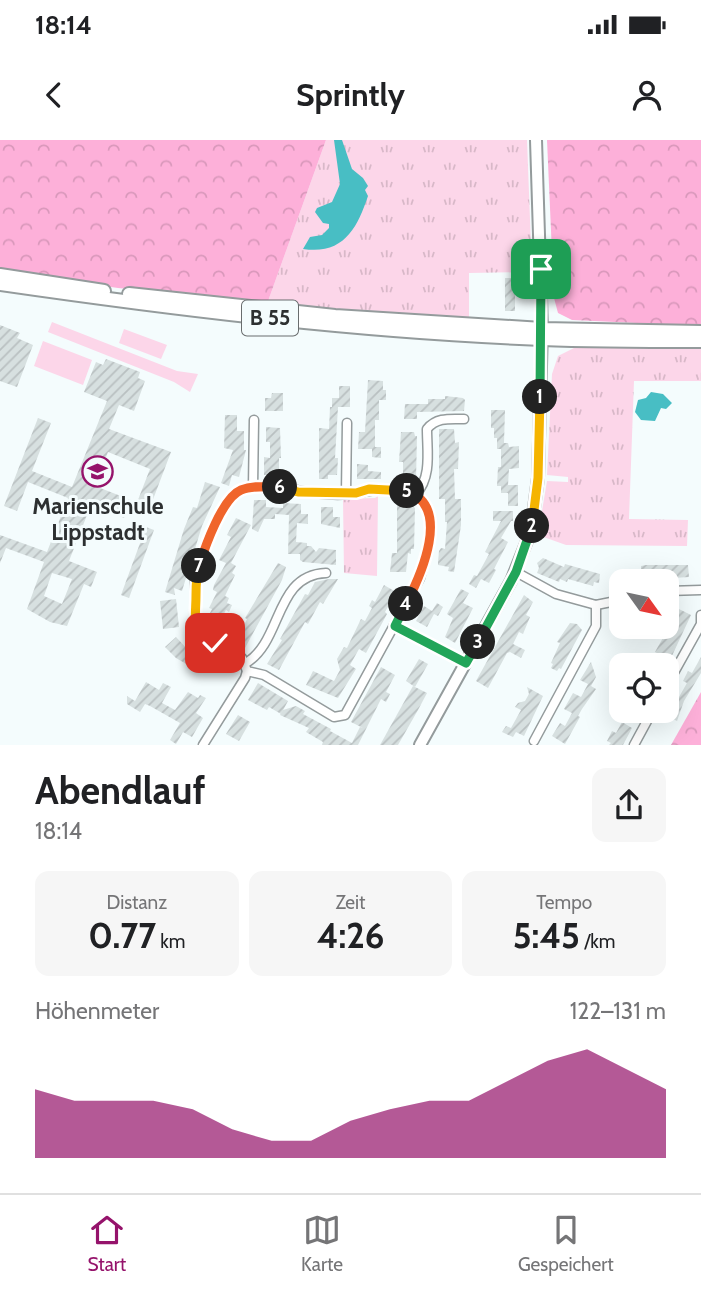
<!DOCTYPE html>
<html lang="de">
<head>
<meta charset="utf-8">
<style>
	:root { --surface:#fff; --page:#f6f6f6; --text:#202124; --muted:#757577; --line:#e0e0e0; --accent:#95136b }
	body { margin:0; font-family:Cabin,sans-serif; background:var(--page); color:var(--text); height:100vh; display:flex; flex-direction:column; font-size:26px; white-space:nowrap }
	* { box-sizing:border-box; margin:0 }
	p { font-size:23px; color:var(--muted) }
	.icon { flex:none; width:38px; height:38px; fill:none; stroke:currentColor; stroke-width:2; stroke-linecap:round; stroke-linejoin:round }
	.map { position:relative; height:605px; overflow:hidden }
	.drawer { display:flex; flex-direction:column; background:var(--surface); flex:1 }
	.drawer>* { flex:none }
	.needle { width:46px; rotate:123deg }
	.tools { position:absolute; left:609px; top:429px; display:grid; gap:14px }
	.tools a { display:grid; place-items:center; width:70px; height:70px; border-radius:14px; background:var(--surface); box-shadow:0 7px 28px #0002; font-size:35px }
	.pin { position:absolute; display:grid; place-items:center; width:60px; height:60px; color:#fff; margin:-30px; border-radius:14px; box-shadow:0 4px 10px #0006 }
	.km { position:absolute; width:35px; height:35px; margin:-18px; border-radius:50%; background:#222; color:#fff; font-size:19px; line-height:35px; text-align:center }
	.round { display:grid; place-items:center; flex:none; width:74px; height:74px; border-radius:14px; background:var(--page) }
	.head { display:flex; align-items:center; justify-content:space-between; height:119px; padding:0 35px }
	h1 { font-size:38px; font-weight:700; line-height:52px }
	.stats { display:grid; grid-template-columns:repeat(3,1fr); gap:10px; height:119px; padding:7px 35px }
	.stats div { display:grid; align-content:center; border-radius:14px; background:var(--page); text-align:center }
	.stats b { font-size:35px; font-weight:700 }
	.stats small { font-size:19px; font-weight:400 }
	.stats p { font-size:19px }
	.chart { height:196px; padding:14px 35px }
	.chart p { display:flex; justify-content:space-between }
	.chart svg { width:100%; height:126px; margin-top:7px; fill:var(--accent); opacity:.7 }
	.status { display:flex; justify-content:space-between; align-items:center; height:49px; padding:0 35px; background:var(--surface); direction:ltr }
	.status svg { height:19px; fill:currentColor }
	header { display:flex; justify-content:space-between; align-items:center; height:91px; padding:0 35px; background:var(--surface); font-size:32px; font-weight:700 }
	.dock { display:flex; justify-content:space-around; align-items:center; height:98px; border-top:2px solid var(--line); background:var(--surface); font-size:19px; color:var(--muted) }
	.dock a { display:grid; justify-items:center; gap:4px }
	.dock .selected { color:var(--accent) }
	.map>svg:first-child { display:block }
	.grass { fill:url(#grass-tufts) }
	.forest { fill:url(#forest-crowns) }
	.garden { fill:#fcd6e9 }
	.water { fill:#48bec4 }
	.building { fill:url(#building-hatch); fill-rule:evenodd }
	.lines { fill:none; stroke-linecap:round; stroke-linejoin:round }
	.street-casing { stroke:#949b9c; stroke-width:11 }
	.secondary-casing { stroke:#949b9c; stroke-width:14 }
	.primary-casing { stroke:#949b9c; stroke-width:16 }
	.street { stroke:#fff; stroke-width:8 }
	.secondary { stroke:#fff; stroke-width:10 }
	.primary { stroke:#fff; stroke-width:12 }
	.split-1-casing { stroke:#fff; stroke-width:14 }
	.split-2-casing { stroke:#fff; stroke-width:14 }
	.split-3-casing { stroke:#fff; stroke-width:14 }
	.split-4-casing { stroke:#fff; stroke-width:14 }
	.split-5-casing { stroke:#fff; stroke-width:14 }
	.split-6-casing { stroke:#fff; stroke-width:14 }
	.split-7-casing { stroke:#fff; stroke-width:14 }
	.split-8-casing { stroke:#fff; stroke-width:14 }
	.split-1 { stroke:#22a559; stroke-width:9 }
	.split-2 { stroke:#f5b400; stroke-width:9 }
	.split-3 { stroke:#22a559; stroke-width:9 }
	.split-4 { stroke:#22a559; stroke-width:9 }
	.split-5 { stroke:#f0652b; stroke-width:9 }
	.split-6 { stroke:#f5b400; stroke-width:9 }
	.split-7 { stroke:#f0652b; stroke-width:9 }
	.split-8 { stroke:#f5b400; stroke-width:9 }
	.labels { text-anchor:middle; stroke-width:6; stroke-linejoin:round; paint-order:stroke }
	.shield { fill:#f4fcfd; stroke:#696d6e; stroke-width:2 }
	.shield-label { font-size:21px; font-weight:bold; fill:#2d3031 }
	.poi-label { font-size:23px; font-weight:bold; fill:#2d3031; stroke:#f4fcfd }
</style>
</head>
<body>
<div class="status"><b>18:14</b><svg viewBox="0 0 49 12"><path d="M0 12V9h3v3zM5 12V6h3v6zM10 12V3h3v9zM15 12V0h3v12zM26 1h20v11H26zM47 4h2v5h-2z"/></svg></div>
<header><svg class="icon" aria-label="back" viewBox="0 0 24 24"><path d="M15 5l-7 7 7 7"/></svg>Sprintly<svg class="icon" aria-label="person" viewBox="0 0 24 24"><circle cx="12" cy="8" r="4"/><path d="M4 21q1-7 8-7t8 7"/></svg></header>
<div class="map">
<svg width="701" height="605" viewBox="0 0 701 605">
	<defs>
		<pattern id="grass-tufts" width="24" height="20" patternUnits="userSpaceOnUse" patternTransform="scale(1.75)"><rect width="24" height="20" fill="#fcd6e9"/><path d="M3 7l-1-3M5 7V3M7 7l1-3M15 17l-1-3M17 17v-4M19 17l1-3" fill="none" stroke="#d8b8c8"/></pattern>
		<pattern id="forest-crowns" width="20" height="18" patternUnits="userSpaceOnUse" patternTransform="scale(1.75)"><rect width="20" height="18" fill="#fdb0d9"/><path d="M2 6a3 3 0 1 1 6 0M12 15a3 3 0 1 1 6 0" fill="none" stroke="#d998bb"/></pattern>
		<pattern id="building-hatch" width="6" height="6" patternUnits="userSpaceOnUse" patternTransform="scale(1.75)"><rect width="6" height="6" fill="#d7e0e0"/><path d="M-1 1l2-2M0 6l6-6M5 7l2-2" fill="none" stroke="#b9c0c1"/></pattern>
	</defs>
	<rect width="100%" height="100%" fill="#f4fcfd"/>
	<g class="grass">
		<path d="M326 0H527L532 132 469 133V177L391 174 267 164Z"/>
		<path d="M574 208H701V241H634L629 379 688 380 687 406 566 405 538 395 547 341 568 342V337L547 335 552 234 558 216Z"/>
		<path d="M378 356 377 436 344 433 343 359 375 358Z"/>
	</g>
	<g class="forest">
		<path d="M0 0H326L267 164 118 148 0 131Z"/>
		<path d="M547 0H701V186L572 180 558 173 554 158Z"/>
		<path d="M701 552V605H671Z"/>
	</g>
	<g class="garden">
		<path d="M52 182 177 231 198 234 190 252 174 242 48 192Z"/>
		<path d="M124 189 167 205 161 219 119 203Z"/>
		<path d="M43 201 92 220 83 245 34 226Z"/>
	</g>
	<g class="water">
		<path d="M334 0H342L352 29 363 38 368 46 365 50 368 56C357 89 343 115 303 109L310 97 322 95 329 88V84L323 83 315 72 317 68 332 62 340 44Z"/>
		<path d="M651 252 663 254 672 263 666 269 661 268 655 281 641 280 635 272 638 260 646 258Z"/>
	</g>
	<g class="building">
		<rect x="505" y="138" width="10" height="33"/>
		<path d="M0 185 20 193 17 198 33 205 17 247 0 241Z"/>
		<path d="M106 219 140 232 138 238 145 241 134 271 119 265 109 289 171 312 149 370 136 365 150 329 108 312 95 346 131 360 124 378 91 365 69 421 97 432 91 447 84 444 67 486 50 482 27 469 44 422 6 408 0 423V395L47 412 68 358 28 342 17 371 4 366 38 278 51 283 32 331 72 347 107 261 84 252 96 222 103 225ZM52 433 72 439 62 464 44 456Z"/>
		<path d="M368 240 383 241V250H386V260H379V280H375V307H381V318L372 317V309H358L359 292H365Z"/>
		<path d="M339 246H350V267H338L335 318H338L337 335H328V339H319V288L329 289 330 267H332V258H339Z"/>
		<path d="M272 253H283V271H265V258H271Z"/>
		<path d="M445 256 463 258 465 260 464 271 417 272V279H404L405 264H428V259H445Z"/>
		<path d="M491 270H505L504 303H508L509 307 519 306V328L509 329 508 345H518V366H508V353H501V346H497L498 327H501V309H497V298H494V288H491Z"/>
		<path d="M225 275H237V291H244V310H246L239 337 232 335 229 346 221 343 233 310 224 308Z"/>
		<path d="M266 287 280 288 281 318H279V335H264V317L270 318V302H266Z"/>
		<path d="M439 289H454L455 303 459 302 458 329H454L455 359H461V385L454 432 448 431 449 427 438 425V422L439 411 441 408 445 409 447 382H445V359H439Z"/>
		<path d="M401 292H414L415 296H417L416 340H403V322H399Z"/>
		<path d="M357 324 368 325V331L381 332V339H357Z"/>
		<path d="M205 342 220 347 202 386 182 451 174 448 175 455 165 452 184 389 193 367 197 368Z"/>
		<path d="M254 360H266V367L283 368V363L301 364V374H308V384L297 383 296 402 307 403V406H311L316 412 319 408 336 410V425L303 422 300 420V414H288L289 375 275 374V379H264L258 392 252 389Z"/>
		<path d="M397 360H406L415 368 414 409H411V414L408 413 406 432H390L392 413H397Z"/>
		<path d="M321 367H333V377H340V388L321 384Z"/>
		<path d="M493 371H513V381H511L501 398 508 402 494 429 496 430 489 443 481 439 476 448 469 444 474 435 477 436 489 414 485 412 501 381H493Z"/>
		<path d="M236 378 251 385 231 423 236 426 232 433 235 435 225 456 229 458 227 463 232 465 229 472 226 470 220 481 209 475 212 469 209 468 217 452 213 450 214 445 226 423 219 420 231 397 227 395Z"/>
		<path d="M146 387 154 390 129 458 121 455Z"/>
		<path d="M543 418 564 427 565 424 600 434 599 443 594 442 593 446 568 439 567 442 560 439 559 442 537 433 539 428 537 423Z"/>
		<path d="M278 423 286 427 282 440 245 508 236 503 247 479 245 478Z"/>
		<path d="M646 425H688L689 437 626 441V435L636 434V432H641V426Z"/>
		<path d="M329 439H338L323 464 320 462 308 484 305 482 279 530 267 524 282 500 280 499 305 454 308 455 315 442Z"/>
		<path d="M384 445 396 452 385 472 387 474 366 513 359 509 350 525 356 529 338 558 306 545 313 531 334 541 340 530 337 519 344 507 347 508 361 479 365 481 372 468 369 466 372 460 375 462Z"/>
		<path d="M461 449 469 453 463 463 473 468 455 503 445 497 453 478 447 474Z"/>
		<path d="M524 455 533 462 526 475 530 477 523 494 519 492 513 504 525 510 521 518 510 512 507 513 488 548 476 541Z"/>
		<path d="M176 459 179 487 163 489 160 461Z"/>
		<path d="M437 463 443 467 438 476 434 474 427 487 416 481 424 466 432 471Z"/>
		<path d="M679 469 691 475 670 520 655 512 664 496 668 493Z"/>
		<path d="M570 483 577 484 582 490 561 529 559 528 557 531 551 528 553 524 551 523 560 503 557 502Z"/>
		<path d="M176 497 190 512 195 505 206 512 195 529 176 518 165 507Z"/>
		<path d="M701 517V533L684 561 677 581 667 576 671 568 667 566V563L672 554 679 557 687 543 683 541 688 531 692 533Z"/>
		<path d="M419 519 428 524 415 547 406 541Z"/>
		<path d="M591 522 596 537 591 546 596 549 582 569 578 576 580 577 565 604 552 596 560 583 565 586 572 573 564 569 573 553 581 557 588 544 580 540Z"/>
		<path d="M381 527 395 535 386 552 390 554 386 562 381 559 358 605H322L323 602 306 592 309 588 280 575 283 570 296 566 305 571 303 574 331 589 330 591 352 603 360 587 363 588 351 582Z"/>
		<path d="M146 542 159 550 163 543 171 547 162 563 175 570 188 552 198 558 200 555 206 558 196 573 203 578 192 597 183 592 176 604 170 600 180 583 150 566 145 564 140 572 127 564V556L135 561Z"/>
		<path d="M258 543 288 561 281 574 269 567 267 570 248 560Z"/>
		<path d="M413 546 427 553 418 570 398 605H380Z"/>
		<path d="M527 547 543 556 524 596 516 592 513 597 502 592 506 586 511 588 521 570 515 567 518 563 525 561 529 554Z"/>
		<path d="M238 575 250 582 239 601 226 594Z"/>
		<path d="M622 582 632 588 623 605H609L611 603 607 601 612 591 616 593Z"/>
	</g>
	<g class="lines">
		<defs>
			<g id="street">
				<path d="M282 346C302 353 336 357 357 353 434 338 440 371 420 438L345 575 334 577 264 535 247 531 242 518C228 509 207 503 198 488 192 477 195 468 196 456 196 451 194 446 195 440 196 421 223 359 240 351 252 344 269 347 282 346Z"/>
				<path d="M253 347 254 280"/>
				<path d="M346 353 347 283"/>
				<path d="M416 354C432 337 427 311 427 289 437 277 450 279 464 279"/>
				<path d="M516 432 556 454 596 465 621 460"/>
				<path d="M667 451 701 450"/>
				<path d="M395 486 466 523"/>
				<path d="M246 523C283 501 274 435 326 433"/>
				<path d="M667 545 701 484V475"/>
				<path d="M534 601 596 486V465"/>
				<path d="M203 605 245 538 247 531"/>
				<path d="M634 605 653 570"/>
			</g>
			<path id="secondary" d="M420 605 511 441 531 391 538 338 542 189 536 0"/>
			<g id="primary">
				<path d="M0 135 104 151"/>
				<path d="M0 144C180 170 361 192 542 199 595 201 648 201 701 201"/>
				<path d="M129 154 335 176 542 189 701 192"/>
			</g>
		</defs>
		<use href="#street" class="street-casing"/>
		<use href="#secondary" class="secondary-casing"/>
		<use href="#primary" class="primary-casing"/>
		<use href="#street" class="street"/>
		<use href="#secondary" class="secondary"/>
		<use href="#primary" class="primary"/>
	</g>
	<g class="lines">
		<defs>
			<path id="split-1" d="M540 257 541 129"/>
			<path id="split-2" d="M532 386 538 338 540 257"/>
			<path id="split-3" d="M478 502 516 432 532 386"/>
			<path id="split-4" d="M406 464 395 486 466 523 478 502"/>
			<path id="split-5" d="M406 464C421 435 452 367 407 351"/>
			<path id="split-6" d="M280 347 298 352 356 353 369 349 407 351"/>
			<path id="split-7" d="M199 426C205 407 222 358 241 350 253 345 267 347 280 347"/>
			<path id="split-8" d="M199 426C196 437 196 444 196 455 196 481 190 485 215 503"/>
		</defs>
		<use href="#split-1" class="split-1-casing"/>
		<use href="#split-2" class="split-2-casing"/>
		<use href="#split-3" class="split-3-casing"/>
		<use href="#split-4" class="split-4-casing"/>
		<use href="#split-5" class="split-5-casing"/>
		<use href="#split-6" class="split-6-casing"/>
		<use href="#split-7" class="split-7-casing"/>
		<use href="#split-8" class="split-8-casing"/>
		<use href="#split-1" class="split-1"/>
		<use href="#split-2" class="split-2"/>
		<use href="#split-3" class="split-3"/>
		<use href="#split-4" class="split-4"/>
		<use href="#split-5" class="split-5"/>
		<use href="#split-6" class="split-6"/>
		<use href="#split-7" class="split-7"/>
		<use href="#split-8" class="split-8"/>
	</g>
	<defs>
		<symbol id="school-ring" viewBox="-11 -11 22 22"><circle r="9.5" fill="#f4fcfd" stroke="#95136b" stroke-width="1.5"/><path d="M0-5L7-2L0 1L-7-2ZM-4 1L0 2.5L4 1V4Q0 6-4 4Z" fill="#95136b"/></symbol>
	</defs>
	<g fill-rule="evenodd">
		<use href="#school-ring" x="80" y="314" width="35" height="35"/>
	</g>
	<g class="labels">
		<rect class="shield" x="242" y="160.5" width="56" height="35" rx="5"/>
		<g class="shield-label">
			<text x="270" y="185">B 55</text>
		</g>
		<g class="poi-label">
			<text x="98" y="374">Marienschule<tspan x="98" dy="26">Lippstadt</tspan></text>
		</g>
	</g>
</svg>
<div class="tools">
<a><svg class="needle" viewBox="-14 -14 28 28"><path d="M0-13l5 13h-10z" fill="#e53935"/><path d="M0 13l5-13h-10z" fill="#757577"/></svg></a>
<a><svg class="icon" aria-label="locate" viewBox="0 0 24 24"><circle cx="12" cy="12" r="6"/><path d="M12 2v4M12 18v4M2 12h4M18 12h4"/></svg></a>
</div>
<div class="pin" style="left:541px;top:129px;background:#1e9e55"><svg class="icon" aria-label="arrive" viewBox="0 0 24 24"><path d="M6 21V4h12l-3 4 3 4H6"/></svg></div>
<div class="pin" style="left:215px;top:503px;background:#d93025"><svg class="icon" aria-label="check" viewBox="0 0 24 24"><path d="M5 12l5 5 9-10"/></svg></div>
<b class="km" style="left:540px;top:257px">1</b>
<b class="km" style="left:532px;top:386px">2</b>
<b class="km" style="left:478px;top:502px">3</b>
<b class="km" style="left:406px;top:464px">4</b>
<b class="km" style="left:407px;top:351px">5</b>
<b class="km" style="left:280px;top:347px">6</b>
<b class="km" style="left:199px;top:426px">7</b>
</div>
<section class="drawer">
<div class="head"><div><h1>Abendlauf</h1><p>18:14</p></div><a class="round"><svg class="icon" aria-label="share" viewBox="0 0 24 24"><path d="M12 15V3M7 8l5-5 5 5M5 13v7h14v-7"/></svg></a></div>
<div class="stats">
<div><p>Distanz</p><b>0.77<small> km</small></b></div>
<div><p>Zeit</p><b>4:26</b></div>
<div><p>Tempo</p><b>5:45<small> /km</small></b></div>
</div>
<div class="chart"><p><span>Höhenmeter</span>122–131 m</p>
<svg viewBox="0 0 160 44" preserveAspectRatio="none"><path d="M0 44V20L10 24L20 24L30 24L40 27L50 34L60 38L70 38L80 31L90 27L100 24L110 24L120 17L130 10L140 6L150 13L160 20V44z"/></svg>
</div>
</section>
<nav class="dock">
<a class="selected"><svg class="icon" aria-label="home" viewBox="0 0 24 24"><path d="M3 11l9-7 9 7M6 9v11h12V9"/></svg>Start</a>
<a><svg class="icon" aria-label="map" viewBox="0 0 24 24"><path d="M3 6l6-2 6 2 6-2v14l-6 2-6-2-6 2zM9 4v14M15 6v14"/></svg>Karte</a>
<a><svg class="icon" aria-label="saved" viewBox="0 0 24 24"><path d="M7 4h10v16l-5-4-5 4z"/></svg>Gespeichert</a>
</nav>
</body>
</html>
